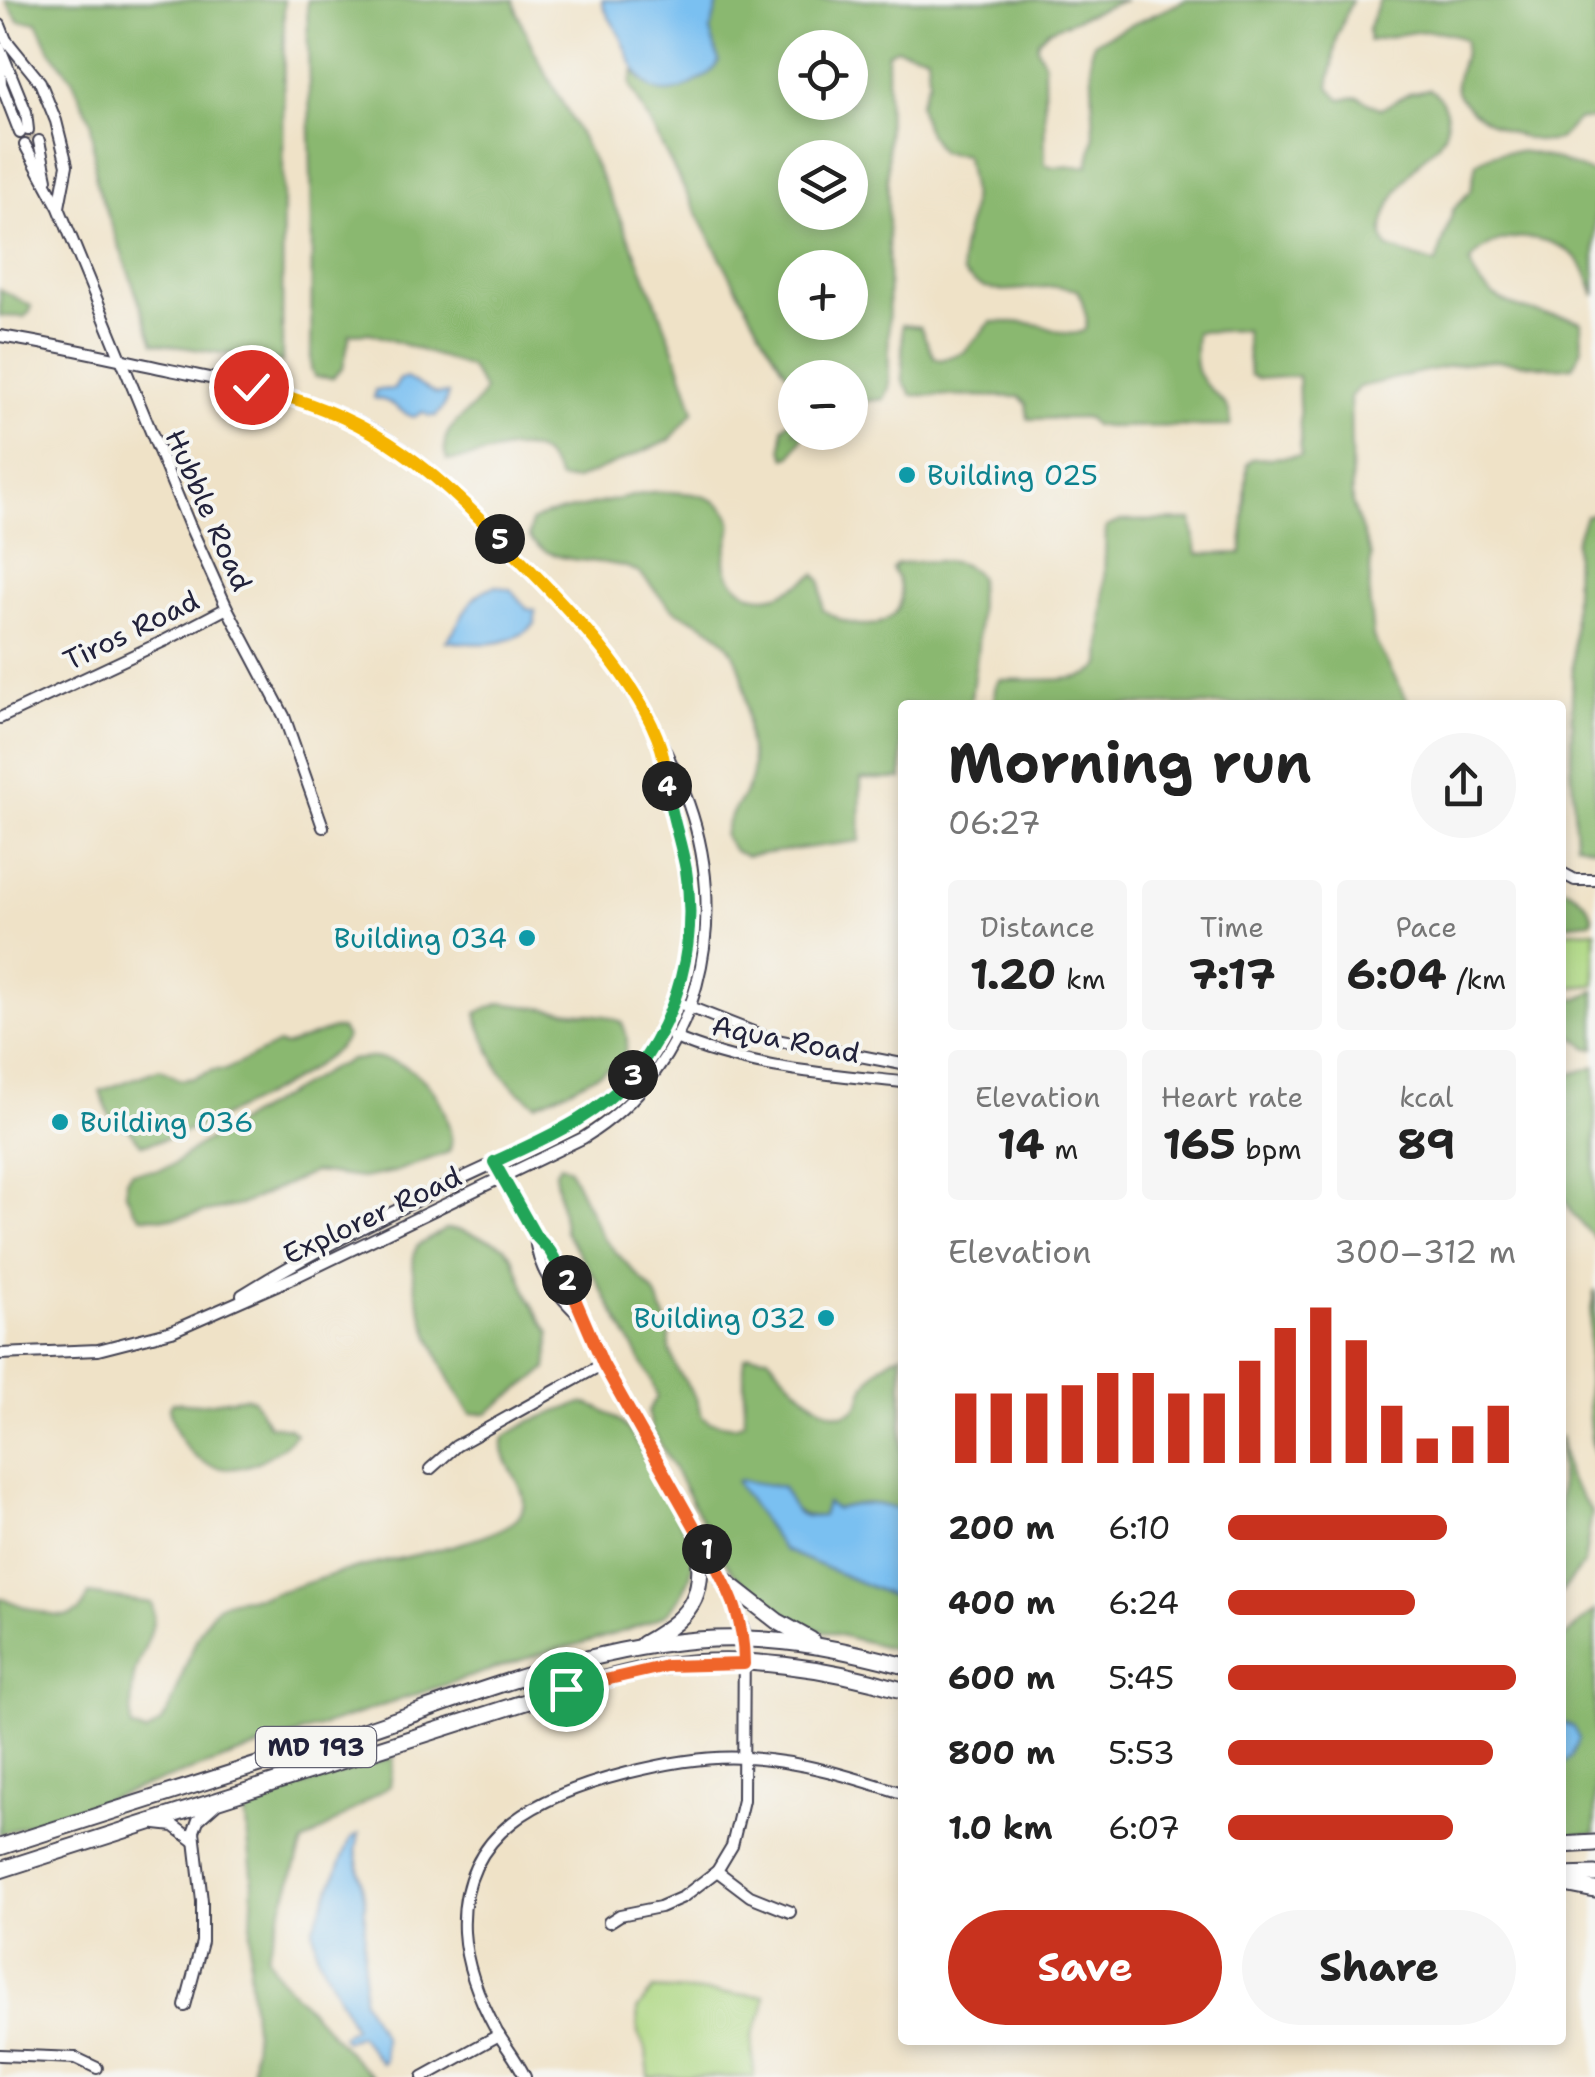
<!DOCTYPE html>
<html lang="en">
<head>
<meta charset="utf-8">
<style>
	:root { --surface:#fff; --page:#f6f6f6; --text:#222; --muted:#767676; --accent:#c8321e }
	body { margin:0; font-family:"Shantell Sans",sans-serif; background:var(--page); color:var(--text); height:100vh; display:flex; flex-direction:column; font-size:38px; white-space:nowrap }
	* { box-sizing:border-box; margin:0 }
	p { font-size:32px; color:var(--muted) }
	.icon { flex:none; width:55px; height:55px; fill:none; stroke:currentColor; stroke-width:2; stroke-linecap:round; stroke-linejoin:round }
	.map { position:relative; flex:1; overflow:hidden }
	.drawer { position:absolute; left:898px; top:700px; width:668px; height:1345px; display:flex; flex-direction:column; background:var(--surface); border-radius:10px; box-shadow:0 5px 15px #0003 }
	.drawer>* { flex:none }
	.controls { position:absolute; left:778px; top:30px; display:grid; gap:20px }
	.controls a { display:grid; place-items:center; width:90px; height:90px; border-radius:50%; background:var(--surface); box-shadow:0 5px 15px #0003; font-size:50px }
	.pin { position:absolute; display:grid; place-items:center; width:85px; height:85px; color:#fff; margin:-42px; border:5px solid #fff; border-radius:50%; box-shadow:0 2px 10px #0007 }
	.km { position:absolute; width:50px; height:50px; margin:-25px; border-radius:50%; background:#222; color:#fff; font-size:28px; line-height:50px; text-align:center }
	.round { display:grid; place-items:center; flex:none; width:105px; height:105px; border-radius:52px; background:var(--page) }
	.headline { display:flex; align-items:center; justify-content:space-between; height:170px; padding:0 50px }
	h1 { font-size:55px; font-weight:700; line-height:75px }
	.figures { display:grid; grid-template-columns:repeat(3,1fr); gap:15px; height:170px; padding:10px 50px }
	.figures div { display:grid; align-content:center; border-radius:10px; background:var(--page); text-align:center }
	.figures b { font-size:42px; font-weight:700 }
	.figures small { font-size:28px; font-weight:400 }
	.figures p { font-size:28px }
	.chart { height:280px; padding:20px 50px }
	.chart p { display:flex; justify-content:space-between }
	.chart svg { width:100%; height:180px; margin-top:10px; stroke:var(--accent); stroke-width:6 }
	.action { display:flex; gap:20px; margin-top:auto; padding:20px 50px }
	.action a { flex:1; height:115px; border-radius:60px; background:var(--accent); color:#fff; font-size:40px; font-weight:700; line-height:115px; text-align:center }
	.action a+a { background:var(--page); color:var(--text) }
	ul { padding:0 50px; list-style:none; font-size:32px }
	li { display:grid; grid-template-columns:160px 120px 1fr; align-items:center; height:75px }
	li i { height:25px; border-radius:12px; background:var(--accent) }
	.map>svg:first-child { display:block }
	.green { fill:#add782; stroke:#687c5e; stroke-width:2.5 }
	.forest { fill:#8ab870; stroke:#566d56; stroke-width:2.5; fill-rule:evenodd }
	.water { fill:#7ac0f1; stroke:#4e7196; stroke-width:2.5 }
	.lines { fill:none; stroke-linecap:round; stroke-linejoin:round }
	.minor-tunnel { stroke:#c6bcab; stroke-width:10; stroke-dasharray:10 5; stroke-linecap:butt }
	.minor-casing { stroke:#413f50; stroke-width:14 }
	.primary-casing { stroke:#413f50; stroke-width:19 }
	.minor { stroke:#fff; stroke-width:10 }
	.primary { stroke:#fff; stroke-width:15 }
	.split-1-casing { stroke:#fff; stroke-width:20 }
	.split-2-casing { stroke:#fff; stroke-width:20 }
	.split-3-casing { stroke:#fff; stroke-width:20 }
	.split-4-casing { stroke:#fff; stroke-width:20 }
	.split-5-casing { stroke:#fff; stroke-width:20 }
	.split-6-casing { stroke:#fff; stroke-width:20 }
	.split-1 { stroke:#f0652b; stroke-width:12 }
	.split-2 { stroke:#f0652b; stroke-width:12 }
	.split-3 { stroke:#22a559; stroke-width:12 }
	.split-4 { stroke:#22a559; stroke-width:12 }
	.split-5 { stroke:#f5b400; stroke-width:12 }
	.split-6 { stroke:#f5b400; stroke-width:12 }
	.culture-dot { fill:#0f9aa8; stroke:#f6f6f2; stroke-width:4 }
	.labels { text-anchor:middle; stroke-width:8; stroke-linejoin:round; paint-order:stroke }
	.shield { fill:#f6f6f2; stroke:#626272; stroke-width:2.5 }
	.shield-label { font-size:25px; font-weight:bold; fill:#22223b }
	.culture-label { font-size:28px; fill:#0d838f; stroke:#f6f6f2; text-anchor:start }
	.street-label { font-size:28px; fill:#22223b; stroke:#f6f6f2 }
</style>
</head>
<body>
<div class="map">
<svg width="1595" height="2077" viewBox="0 0 1595 2077">
	<rect width="100%" height="100%" fill="#f6f6f2"/>
	<filter id="ink" filterUnits="userSpaceOnUse"><feTurbulence type="fractalNoise" baseFrequency=".01" numOctaves="2"/><feDisplacementMap in="SourceGraphic" scale="20" xChannelSelector="R" yChannelSelector="G"/><feConvolveMatrix kernelMatrix="1 2 1 2 8 2 1 2 1" color-interpolation-filters="sRGB"/></filter>
	<filter id="wash" filterUnits="userSpaceOnUse"><feTurbulence type="fractalNoise" baseFrequency=".0048" numOctaves="4" result="noise"/><feDisplacementMap in="SourceGraphic" scale="40" xChannelSelector="R" yChannelSelector="G"/><feGaussianBlur stdDeviation="2.25" result="paint"/><feColorMatrix in="noise" values="0 0 0 0 0 0 0 0 0 0 0 0 0 0 0 0 0 1.4 0 .05"/><feComposite in="paint" operator="in"/></filter>
	<g filter="url(#wash)">
		<rect width="100%" height="100%" fill="#efe2c7"/>
		<g class="green">
			<path d="M1595 930V985L1560 988V932Z"/>
			<path d="M653 1989 765 1996 763 2012 752 2036 754 2077H649L646 2050 638 2034 637 2010Z"/>
		</g>
		<g class="forest">
			<path d="M5 0H284L282 362 154 343 96 182 91 121 72 79 50 50 37 22 19 21Z"/>
			<path d="M307 0H513C530 51 560 96 584 143 627 229 667 319 694 411L670 440 576 480H560C556 473 552 465 547 459 524 432 475 463 447 460 434 423 475 417 484 390L470 367 370 333 350 334 343 368 332 378 315 377 311 370 312 220Z"/>
			<path d="M719 0H1125L1048 30 1038 40 1037 47 1044 62 1045 164 1053 167 1088 166 1094 138 1091 51 1094 42 1186 0H1352L1337 35 1329 87 1340 99 1359 97 1381 109 1409 93 1429 89C1445 97 1452 119 1443 136 1439 145 1429 152 1422 159 1405 178 1370 223 1388 248L1436 264 1453 210 1471 190 1476 163C1513 137 1556 160 1595 174V296C1590 280 1585 265 1572 254 1544 231 1490 231 1470 263 1480 298 1516 309 1549 315 1560 317 1571 316 1581 322L1582 348 1573 366C1547 371 1519 360 1493 361 1448 363 1403 377 1359 387L1350 397 1352 503 1371 556 1369 597 1373 637 1410 705H994L995 688 999 680C1025 678 1088 686 1101 665L1106 527 1120 521 1192 520 1197 554 1242 553 1247 464 1252 459 1301 456 1298 376 1258 379 1250 375 1245 330 1196 332C1195 343 1193 362 1198 373 1208 394 1235 401 1230 426L1106 427 1094 425 1088 418 1028 419 1026 403 1019 397 912 395 903 382 902 325 920 327 934 357 941 360 964 352 991 322C1005 322 1021 321 1035 324 1053 327 1066 340 1085 330L1087 320 1079 291C1036 276 996 309 963 273 958 250 966 235 970 214 974 194 969 174 965 155L940 152 925 127 919 104 929 80 927 55 896 48 887 53 889 388 884 399 850 403V378H795V386L765 339 711 240 630 85 634 70 640 79 710 32ZM795 48H850V102H795ZM795 158H850V212H795ZM795 268H850V322H795Z"/>
			<path d="M1380 0H1595V120L1579 119C1571 125 1565 137 1556 140 1532 148 1457 114 1456 86 1456 73 1466 58 1465 40 1433 22 1401 36 1369 41L1368 29Z"/>
			<path d="M0 289 31 306 30 312 24 317 0 316Z"/>
			<path d="M795 416V432L805 433 791 456 786 458 782 449 783 427Z"/>
			<path d="M651 492C676 492 714 490 729 515 736 528 725 547 725 561 726 573 730 579 739 587 764 609 792 590 815 574L821 581 823 610C834 617 847 624 860 625 897 627 912 599 892 569L897 564C921 562 967 553 979 579L978 646 970 705H902V779H861L860 841 746 856 734 851 724 835C730 807 744 801 750 781 756 764 749 752 748 736 745 698 749 658 714 631 701 622 686 617 673 609 657 598 648 574 629 568 598 557 551 567 529 537L531 522 545 515Z"/>
			<path d="M1595 513V848L1576 844 1571 759 1575 542 1585 516Z"/>
			<path d="M1560 887C1576 891 1589 903 1593 919L1590 922 1560 925Z"/>
			<path d="M1595 991V1048H1588L1560 1027V1000L1579 998Z"/>
			<path d="M500 1003 605 1016 621 1022C628 1034 630 1047 621 1059 610 1071 553 1097 536 1104 509 1087 498 1072 487 1043 483 1032 477 1024 477 1013Z"/>
			<path d="M333 1029H341L346 1037C337 1066 174 1145 141 1144L129 1129 112 1122 100 1091 160 1069 181 1080 193 1078 214 1070H225L278 1044 285 1046Z"/>
			<path d="M369 1058C406 1057 438 1085 447 1120 450 1132 454 1141 449 1152L394 1172 362 1178 314 1172 240 1205 177 1218 141 1217 134 1210 126 1193V1180L131 1172 158 1170 173 1165 199 1145 332 1068 351 1060Z"/>
			<path d="M1595 1066V1239L1572 1213 1560 1190V1071L1572 1074Z"/>
			<path d="M560 1165 569 1168 603 1238 656 1295 669 1328 670 1349 677 1369 696 1398 702 1417 709 1422 735 1426 744 1422V1358L750 1355 768 1356C782 1372 833 1435 857 1407 861 1403 861 1397 863 1392 869 1376 886 1359 902 1354V1511C877 1501 861 1502 836 1509L826 1503 822 1516C798 1519 790 1508 781 1487L737 1482 784 1550 902 1600V1651L808 1627 763 1602 732 1571 720 1553 652 1429 648 1411 657 1397 652 1381 595 1278 565 1232 555 1173Z"/>
			<path d="M446 1229 460 1230 493 1241 505 1247 513 1257 529 1299 550 1333 547 1369 487 1413 471 1414C447 1383 400 1283 417 1246Z"/>
			<path d="M1595 1289V1455C1584 1423 1587 1321 1595 1289Z"/>
			<path d="M246 1397 254 1400 269 1425 290 1428 296 1434C248 1484 186 1483 169 1408L173 1402 199 1404Z"/>
			<path d="M582 1403C631 1414 640 1449 661 1488 688 1537 712 1560 670 1610 656 1627 560 1648 534 1656 356 1712 179 1777 0 1834V1598C19 1603 63 1628 81 1609 85 1605 86 1599 89 1594L151 1603C160 1625 141 1651 135 1672 131 1688 131 1711 132 1728L146 1733 161 1723 168 1712C182 1683 193 1632 216 1608 228 1596 252 1600 267 1595 294 1588 320 1578 348 1570 380 1562 506 1540 520 1515 536 1487 495 1465 504 1437L531 1421Z"/>
			<path d="M1560 1436 1568 1477 1592 1512 1584 1564 1560 1594Z"/>
			<path d="M1595 1610V1833L1560 1836V1765L1564 1763 1573 1727 1560 1722V1641Z"/>
			<path d="M394 1757 390 1786C359 1804 333 1826 303 1843L267 1954C278 1981 292 1991 311 2011 332 2034 350 2056 373 2077H252L254 2030 249 1971 253 1882 244 1804Z"/>
		</g>
		<g class="water">
			<path d="M602 0H719L710 32 719 61C713 74 703 78 690 85 644 110 633 64 620 35 613 22 605 15 602 0Z"/>
			<path d="M406 378 436 394H448L444 406 436 416H429L423 412 414 417C399 413 396 401 374 398L375 390 394 389 400 379Z"/>
			<path d="M497 586 512 590 527 609 535 610V624C509 648 480 645 446 641 464 621 466 592 497 586Z"/>
			<path d="M739 1480 782 1487C795 1507 791 1520 822 1516L826 1503 836 1509C861 1502 877 1502 902 1511V1600L783 1550 739 1486 737 1481Z"/>
			<path d="M1560 1722 1573 1727 1579 1739 1570 1758 1560 1765Z"/>
			<path d="M359 1834 356 1850 365 1902 363 2000 383 2037 384 2060 381 2063 359 2035 345 2041 342 2036 354 2027 317 1954 313 1929 351 1838Z"/>
		</g>
	</g>
	<g filter="url(#ink)">
		<g class="lines">
			<path class="minor-tunnel" d="M28 130 33 142"/>
			<defs>
				<g id="minor">
					<path d="M0 25 6 40 40 82 56 121 67 165 59 207"/>
					<path d="M0 48 26 112 28 130"/>
					<path d="M0 65 1 84 20 133"/>
					<path d="M39 141 47 179"/>
					<path d="M25 145 59 208 189 524 227 608 284 716 323 827"/>
					<path d="M0 336C57 345 114 358 170 370 242 385 315 396 379 434 426 463 465 503 504 543 551 591 600 639 636 698 653 727 671 760 684 792 734 917 701 1066 583 1138L299 1275 172 1331 98 1350 0 1354"/>
					<path d="M0 718 164 641 227 608"/>
					<path d="M1560 872 1575 880H1595"/>
					<path d="M674 1001 771 1039 902 1064"/>
					<path d="M673 1037C744 1068 826 1074 902 1082"/>
					<path d="M494 1163 535 1235 550 1251 574 1293 580 1315 603 1364 697 1530 733 1600 744 1631 743 1800 732 1846 717 1871 683 1897 660 1907 620 1915 609 1922"/>
					<path d="M535 1236C537 1268 556 1294 579 1315"/>
					<path d="M242 1295C309 1253 379 1219 450 1184 543 1139 635 1110 672 1004 682 979 689 951 689 923 691 867 671 813 663 758"/>
					<path d="M430 1469 456 1446 603 1364"/>
					<path d="M156 1824 174 1826 194 1841"/>
					<path d="M717 1871 750 1896 790 1912"/>
					<path d="M185 2006 202 1942V1901L194 1831 198 1820 215 1805"/>
					<path d="M0 2055 76 2058 97 2068"/>
					<path d="M423 2077 499 2035"/>
					<path d="M525 2077C518 2061 506 2047 497 2032 480 2001 466 1967 464 1932 459 1830 544 1794 627 1773 666 1763 707 1755 747 1758 801 1761 852 1777 902 1793"/>
				</g>
				<g id="primary">
					<path d="M723 1579 777 1621 811 1640"/>
					<path d="M643 1644C699 1612 705 1593 697 1530"/>
					<path d="M1560 1845 1595 1843"/>
					<path d="M0 1847C116 1811 232 1774 348 1736 470 1696 616 1634 745 1639 799 1640 851 1651 902 1665"/>
					<path d="M0 1870 566 1689C599 1681 631 1671 664 1666 743 1655 827 1667 902 1690"/>
					<path d="M1560 1875 1595 1874"/>
					<path d="M1560 1883 1595 1890"/>
				</g>
			</defs>
			<use href="#minor" class="minor-casing"/>
			<use href="#primary" class="primary-casing"/>
			<use href="#minor" class="minor"/>
			<use href="#primary" class="primary"/>
		</g>
	</g>
	<g class="lines" filter="url(#ink)">
		<defs>
			<path id="split-1" d="M566 1689 666 1666 744 1664C744 1616 729 1590 707 1549"/>
			<path id="split-2" d="M567 1280 603 1364 707 1549"/>
			<path id="split-3" d="M567 1280 550 1251 535 1235 494 1162C545 1138 595 1118 633 1075"/>
			<path id="split-4" d="M633 1075C678 1018 698 942 686 870 681 842 671 815 667 786"/>
			<path id="split-5" d="M500 539C553 593 638 675 661 748 665 760 665 774 667 786"/>
			<path id="split-6" d="M251 387C364 413 421 458 500 539"/>
		</defs>
		<use href="#split-1" class="split-1-casing"/>
		<use href="#split-2" class="split-2-casing"/>
		<use href="#split-3" class="split-3-casing"/>
		<use href="#split-4" class="split-4-casing"/>
		<use href="#split-5" class="split-5-casing"/>
		<use href="#split-6" class="split-6-casing"/>
		<use href="#split-1" class="split-1"/>
		<use href="#split-2" class="split-2"/>
		<use href="#split-3" class="split-3"/>
		<use href="#split-4" class="split-4"/>
		<use href="#split-5" class="split-5"/>
		<use href="#split-6" class="split-6"/>
	</g>
	<g class="culture-dot">
		<circle cx="907" cy="475" r="10"/>
		<circle cx="527" cy="938" r="10"/>
		<circle cx="60" cy="1122" r="10"/>
		<circle cx="826" cy="1318" r="10"/>
	</g>
	<g class="labels">
		<rect class="shield" x="256" y="1727" width="120" height="40" rx="8"/>
		<g class="shield-label">
			<text x="316" y="1756">MD 193</text>
		</g>
		<g class="culture-label">
			<text x="927" y="485">Building 025</text>
			<text x="507" y="948" text-anchor="end">Building 034</text>
			<text x="80" y="1132">Building 036</text>
			<text x="806" y="1328" text-anchor="end">Building 032</text>
		</g>
		<g class="street-label">
			<text transform="translate(209 510) rotate(66)" y="10">Hubble Road</text>
			<text transform="translate(131 630) rotate(-26)" y="10">Tiros Road</text>
			<text transform="translate(786 1039) rotate(11)" y="10">Aqua Road</text>
			<text transform="translate(372 1215) rotate(-25)" y="10">Explorer Road</text>
		</g>
	</g>
</svg>
<div class="controls">
<a><svg class="icon" aria-label="locate" viewBox="0 0 24 24"><circle cx="12" cy="12" r="6"/><path d="M12 2v4M12 18v4M2 12h4M18 12h4"/></svg></a>
<a><svg class="icon" aria-label="layers" viewBox="0 0 24 24"><path d="M12 4l9 5-9 5-9-5zM3 14l9 5 9-5"/></svg></a>
<a>+</a>
<a>−</a>
</div>
<div class="pin" style="left:566px;top:1689px;background:#1e9e55"><svg class="icon" aria-label="arrive" viewBox="0 0 24 24"><path d="M6 21V4h12l-3 4 3 4H6"/></svg></div>
<div class="pin" style="left:251px;top:387px;background:#d93025"><svg class="icon" aria-label="check" viewBox="0 0 24 24"><path d="M5 12l5 5 9-10"/></svg></div>
<b class="km" style="left:707px;top:1549px">1</b>
<b class="km" style="left:567px;top:1280px">2</b>
<b class="km" style="left:633px;top:1075px">3</b>
<b class="km" style="left:667px;top:786px">4</b>
<b class="km" style="left:500px;top:539px">5</b>
<section class="drawer">
<div class="headline"><div><h1>Morning run</h1><p>06:27</p></div><a class="round"><svg class="icon" aria-label="share" viewBox="0 0 24 24"><path d="M12 15V3M7 8l5-5 5 5M5 13v7h14v-7"/></svg></a></div>
<div class="figures">
<div><p>Distance</p><b>1.20<small> km</small></b></div>
<div><p>Time</p><b>7:17</b></div>
<div><p>Pace</p><b>6:04<small> /km</small></b></div>
</div>
<div class="figures">
<div><p>Elevation</p><b>14<small> m</small></b></div>
<div><p>Heart rate</p><b>165<small> bpm</small></b></div>
<div><p>kcal</p><b>89</b></div>
</div>
<div class="chart"><p><span>Elevation</span>300–312 m</p>
<svg viewBox="0 0 160 44" preserveAspectRatio="none"><path d="M5 44V27M15 44V27M25 44V27M35 44V25M45 44V22M55 44V22M65 44V27M75 44V27M85 44V19M95 44V11M105 44V6M115 44V14M125 44V30M135 44V38M145 44V35M155 44V30"/></svg>
</div>
<ul>
<li><b>200 m</b>6:10<i style="width:76%"></i></li>
<li><b>400 m</b>6:24<i style="width:65%"></i></li>
<li><b>600 m</b>5:45<i style="width:100%"></i></li>
<li><b>800 m</b>5:53<i style="width:92%"></i></li>
<li><b>1.0 km</b>6:07<i style="width:78%"></i></li>
</ul>
<div class="action"><a>Save</a><a>Share</a></div>
</section>
</div>
</body>
</html>
